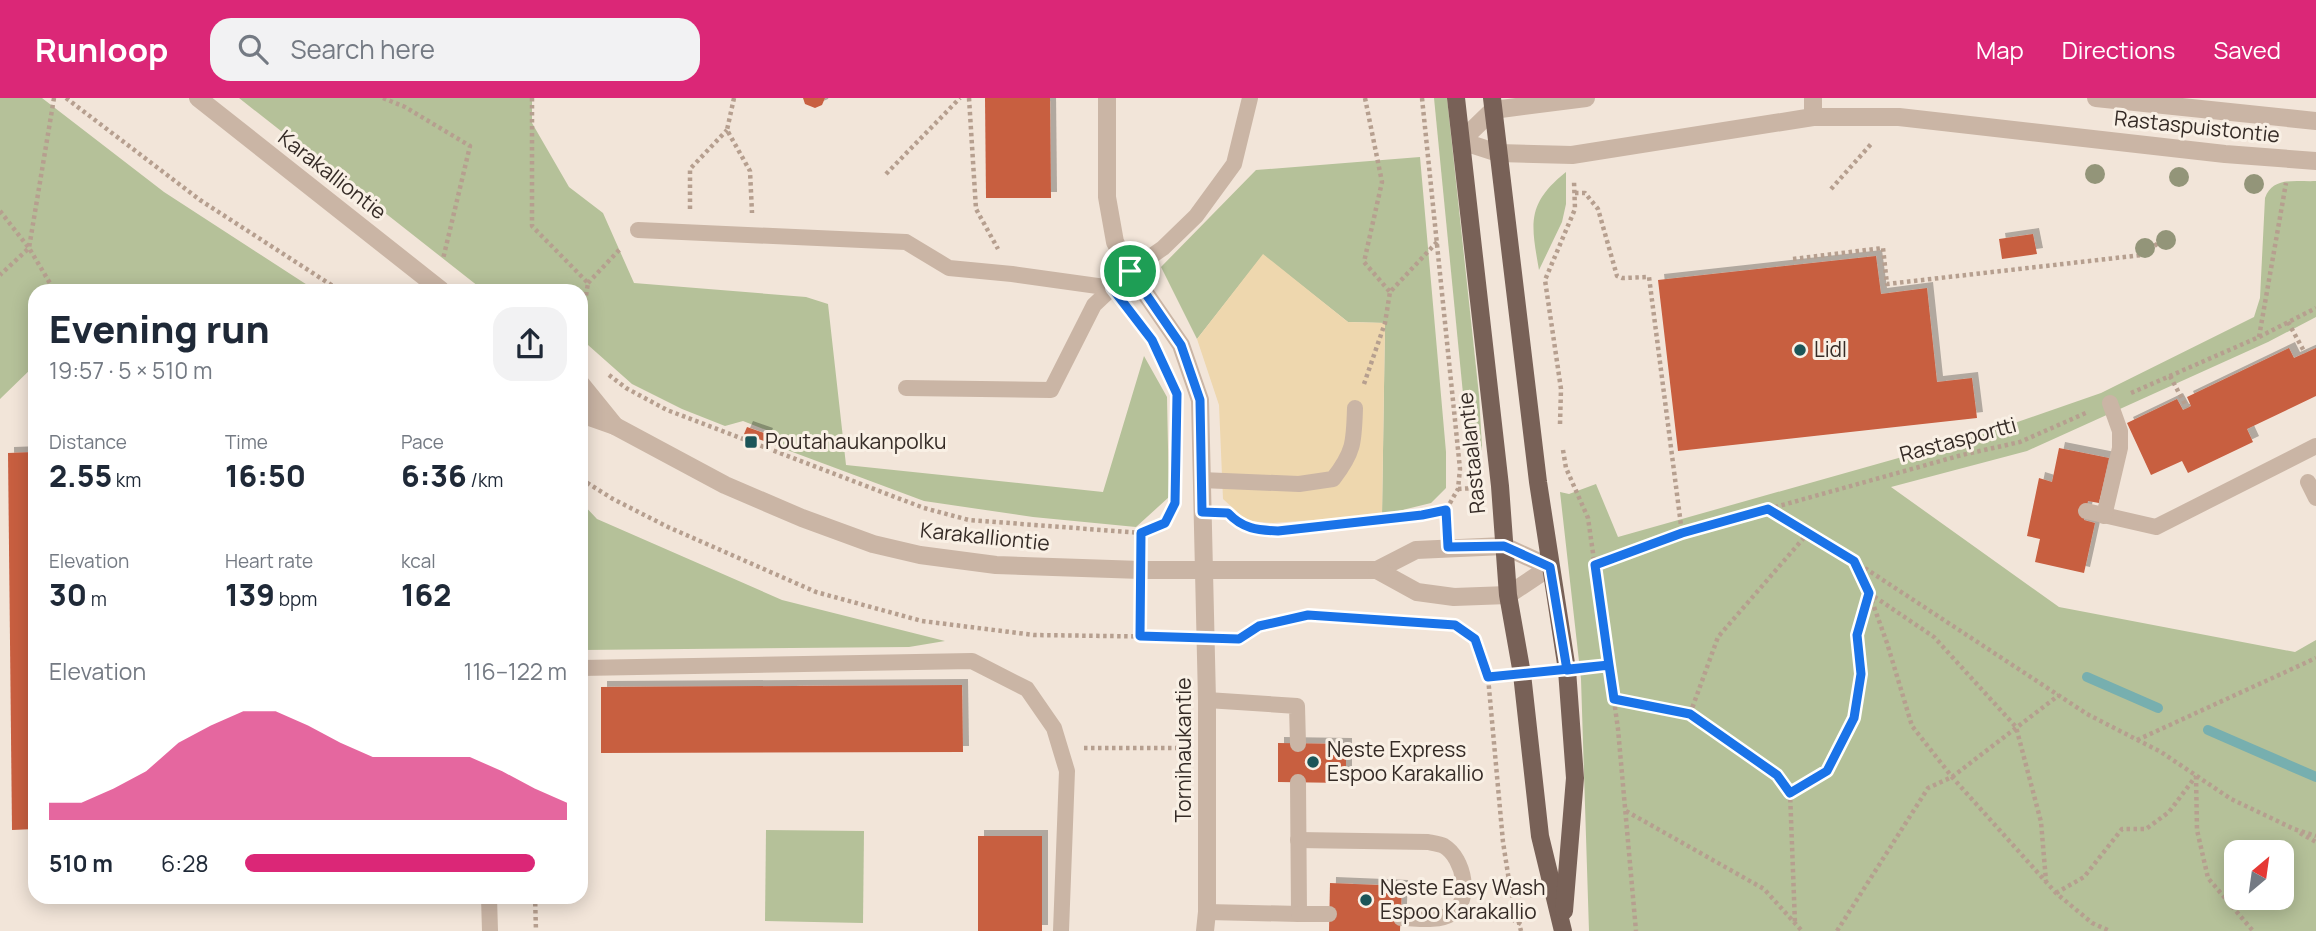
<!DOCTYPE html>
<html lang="en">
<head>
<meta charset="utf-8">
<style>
	:root { --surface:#fff; --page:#f2f2f3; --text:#1f2937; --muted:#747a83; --accent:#db2777 }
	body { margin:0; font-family:Manrope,sans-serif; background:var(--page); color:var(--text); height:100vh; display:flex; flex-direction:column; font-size:26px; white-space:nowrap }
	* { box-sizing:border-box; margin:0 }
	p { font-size:23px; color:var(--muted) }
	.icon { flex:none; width:38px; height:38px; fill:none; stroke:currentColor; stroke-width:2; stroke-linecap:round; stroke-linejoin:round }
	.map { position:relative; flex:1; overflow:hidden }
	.details { position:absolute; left:28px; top:186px; width:560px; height:620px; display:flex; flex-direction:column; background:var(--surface); border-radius:21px; box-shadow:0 4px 18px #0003 }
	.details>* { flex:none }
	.needle { width:46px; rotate:29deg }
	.fabs { position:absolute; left:2224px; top:742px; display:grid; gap:14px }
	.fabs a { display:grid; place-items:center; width:70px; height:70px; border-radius:14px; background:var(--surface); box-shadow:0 4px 18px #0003; font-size:35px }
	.pin { position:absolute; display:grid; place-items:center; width:60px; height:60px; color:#fff; margin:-30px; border:4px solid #fff; border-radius:50%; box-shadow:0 2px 7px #0007 }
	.round { display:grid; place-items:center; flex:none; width:74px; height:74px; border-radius:21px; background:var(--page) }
	.headline { display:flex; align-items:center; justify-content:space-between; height:119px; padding:0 21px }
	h1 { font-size:38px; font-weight:800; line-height:52px }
	.figures { display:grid; grid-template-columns:repeat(3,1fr); gap:10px; height:119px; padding:7px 21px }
	.figures div { display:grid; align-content:center }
	.figures b { font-size:30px; font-weight:800 }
	.figures small { font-size:19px; font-weight:400 }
	.figures p { font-size:19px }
	.chart { height:196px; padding:14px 21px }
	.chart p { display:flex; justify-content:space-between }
	.chart svg { width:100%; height:126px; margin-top:7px; fill:var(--accent); opacity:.7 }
	ul { padding:0 21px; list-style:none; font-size:23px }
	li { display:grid; grid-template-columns:112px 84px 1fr; align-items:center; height:52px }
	li i { height:18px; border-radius:9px; background:var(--accent) }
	header { display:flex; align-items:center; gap:42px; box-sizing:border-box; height:98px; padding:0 35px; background:var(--accent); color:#fff }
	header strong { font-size:33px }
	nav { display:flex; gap:38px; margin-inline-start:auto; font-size:24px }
	.search { width:490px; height:63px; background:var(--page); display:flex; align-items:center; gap:18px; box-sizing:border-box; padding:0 24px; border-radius:21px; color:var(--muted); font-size:26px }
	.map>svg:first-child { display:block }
	.green { fill:#b5c199; fill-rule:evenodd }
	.sand { fill:#eed7ae }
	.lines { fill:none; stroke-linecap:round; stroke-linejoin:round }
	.stream { stroke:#77afaf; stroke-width:10 }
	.building { fill:#c85e40; filter:url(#shadow) }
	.path { stroke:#b69f8f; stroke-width:4.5; stroke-dasharray:3.5 3.5; stroke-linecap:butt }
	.service { stroke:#cab5a5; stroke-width:16 }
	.minor { stroke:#cab5a5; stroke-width:18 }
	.tertiary { stroke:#cab5a5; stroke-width:18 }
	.primary { stroke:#786157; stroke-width:18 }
	.tree { fill:#939579 }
	.route-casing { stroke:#fff; stroke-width:14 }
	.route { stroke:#1a73e8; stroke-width:9 }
	.poi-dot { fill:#1b5558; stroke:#f9f0e5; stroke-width:2.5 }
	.labels { text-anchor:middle; stroke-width:6; stroke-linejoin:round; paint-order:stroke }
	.street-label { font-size:21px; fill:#352b26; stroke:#f9f0e5 }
	.poi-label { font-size:21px; fill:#352b26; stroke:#f9f0e5; text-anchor:start }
</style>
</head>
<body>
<header>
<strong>Runloop</strong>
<div class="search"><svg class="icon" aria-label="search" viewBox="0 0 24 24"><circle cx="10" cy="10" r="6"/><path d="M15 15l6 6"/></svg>Search here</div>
<nav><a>Map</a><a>Directions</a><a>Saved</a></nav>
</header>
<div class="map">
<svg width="2316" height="833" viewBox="0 0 2316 833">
	<defs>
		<filter id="shadow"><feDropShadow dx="6" dy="-6" stdDeviation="0" flood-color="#0004"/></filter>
	</defs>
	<rect width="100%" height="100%" fill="#f2e5d9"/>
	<g class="green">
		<path d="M0 0H42L164 94 315 192H35V267L0 301Z"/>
		<path d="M239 0H532V25L569 89 603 115 634 185 806 199 828 206 846 367 1103 394 1144 258 1167 299 1169 399 1136 429 1033 419 924 403 771 346 774 335 743 323 725 328 682 311 632 286 588 247 581 248V192H483Z"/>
		<path d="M1434 0H1447L1479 297 1482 349 1477 378 1470 367Z"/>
		<path d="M1420 59 1446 354V390L1431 405 1382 417 1385 225 1348 224 1263 157 1197 241 1161 169 1256 72Z"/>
		<path d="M1566 74V106L1562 124 1539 172C1531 126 1526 106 1566 74Z"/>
		<path d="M2316 83V219L2268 244 2027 353 1891 389 2059 509 2295 554 2316 542V833H1589L1581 581 1560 394 1569 396 1596 386 1618 439 1980 337 2101 295 2254 219 2260 200 2265 100C2273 78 2296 84 2316 83ZM2236 754H2282V800H2236Z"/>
		<path d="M581 404 597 421 782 502 945 543 909 549 581 552Z"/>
		<path d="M766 732 864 733 863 825 765 823Z"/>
	</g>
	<path class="sand" d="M1263 156 1348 224 1385 225 1382 417 1273 425 1247 423 1223 401 1219 307 1197 241Z"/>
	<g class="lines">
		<g class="stream">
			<path d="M2087 579 2158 610"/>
			<path d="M2208 632 2316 679"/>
		</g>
	</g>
	<g class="building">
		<path d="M803 0H825L822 7 815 10 805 6Z"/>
		<path d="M985 0H1050L1051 100H986Z"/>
		<path d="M2033 136 2037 156 2002 161 1999 141Z"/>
		<path d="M1876 158 1881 196 1927 190 1937 284 1972 280 1977 320 1678 353 1658 182Z"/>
		<path d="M2289 250 2294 260 2316 250V298L2247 331 2253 344 2188 375 2182 363 2151 377 2127 325 2177 301 2183 312 2191 308 2187 299Z"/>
		<path d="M747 329 767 336 764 343 744 336Z"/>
		<path d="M2059 350 2109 360 2099 405 2088 403 2084 422 2095 425 2084 475 2035 464 2040 441 2027 438 2039 380 2052 384Z"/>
		<path d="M35 354V731L12 732 8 355Z"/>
		<path d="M962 587 963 654 601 655V589Z"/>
		<path d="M1278 645 1346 646V685L1278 684Z"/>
		<rect x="978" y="738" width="64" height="95"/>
		<path d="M1330 785 1402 788 1400 833H1329Z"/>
	</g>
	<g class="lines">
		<g class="path">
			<path d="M54 0 29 150 54 192"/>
			<path d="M66 0 200 102 339 192"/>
			<path d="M383 0 405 9 470 48 443 161"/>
			<path d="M532 0V128L588 185 581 229"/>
			<path d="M734 0 727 32 750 73 752 115"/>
			<path d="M969 0 976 111 998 151"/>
			<path d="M1365 0 1382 84 1364 164 1390 194"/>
			<path d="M1422 0 1460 371 1458 391 1446 412 1447 427"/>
			<path d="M886 76 960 0"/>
			<path d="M1831 91 1872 45"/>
			<path d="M1575 95H1585L1598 111 1617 178 1622 180 1649 179 1682 435"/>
			<path d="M690 111V71L727 32"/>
			<path d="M0 113 29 150 0 177"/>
			<path d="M1793 161 1883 150 1887 186 2142 157 2161 143"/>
			<path d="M588 185 621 150"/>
			<path d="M2288 224 2305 255"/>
			<path d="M2259 239 2286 85"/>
			<path d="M609 277 626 290 667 312 924 410 969 422 1141 435"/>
			<path d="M2170 278 2187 310"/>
			<path d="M1364 286 1385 225 1390 194 1437 144"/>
			<path d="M2131 295 2259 239 2316 210"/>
			<path d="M1560 326 1561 291 1545 182 1575 111 1574 83"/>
			<path d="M1563 352 1566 370 1588 420 1609 567 1590 569"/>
			<path d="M581 381 613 401 668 429 816 494 922 523 1034 537 1180 539"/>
			<path d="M1458 391 1475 390"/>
			<path d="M1769 412 1854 463 2087 616 2161 654 2231 701 2294 731 2316 738"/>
			<path d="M1228 415C1245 431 1255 432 1278 433L1422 417 1446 412"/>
			<path d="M1141 447V435L1165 425 1175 405"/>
			<path d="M1855 464 1869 495 1887 545 1912 628 1952 679 2056 795 2092 825 2110 833"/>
			<path d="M1595 467 1682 435 1962 357 2020 344 2088 314"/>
			<path d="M1455 523V527L1475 541 1488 579 1503 744 1510 789 1521 833"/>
			<path d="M1140 538 1141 498"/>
			<path d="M1231 541H1239L1259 528 1308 517 1437 526"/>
			<path d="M1609 567 1618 631 1636 833"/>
			<path d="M1614 601 1690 616 1777 677 1790 694 1827 673 1854 620 1861 576 1857 537 1869 495 1934 539 2016 629 2041 724 2046 783"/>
			<path d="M1690 616 1718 539 1808 435"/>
			<path d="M2137 642 2316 560"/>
			<path d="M1084 650H1178"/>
			<path d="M2196 678 2197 732 2208 780 2253 833"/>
			<path d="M1790 694 1795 826"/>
			<path d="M1626 713 1764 791 1802 833"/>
			<path d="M2300 735 2316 744"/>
			<path d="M2056 795 2084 779 2122 731H2146L2169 714 2196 678"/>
			<path d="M535 798 536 833"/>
			<path d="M1487 808 1521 826"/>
			<path d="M1837 833 1928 690 1952 679 2059 597"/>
		</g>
		<g class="service">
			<path d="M638 132 906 144 949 170 1012 176 1112 190"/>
			<path d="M906 290 1051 292 1094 207 1130 173 1163 150 1196 118 1234 66 1250 0"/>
			<path d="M1201 382 1299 386 1333 381C1354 354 1354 344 1355 310"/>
			<path d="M2308 384 2316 400"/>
			<path d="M2086 413 2156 429 2316 348"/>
			<path d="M2104 418 2120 350V333L2110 305"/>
			<path d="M581 570 972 563 1027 591 1054 630 1067 673 1061 833"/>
			<path d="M1207 602 1297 608 1298 646"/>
			<path d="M1298 742 1428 744C1433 745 1440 746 1444 748 1464 760 1473 803 1451 816 1437 824 1416 820 1401 820"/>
			<path d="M486 798 489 799 490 833"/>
			<path d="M1207 814 1299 816 1298 684"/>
			<path d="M1299 816H1329"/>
		</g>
		<g class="minor">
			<path d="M1107 0V99L1115 144 1130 173 1181 247 1200 302 1207 602V814L1205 833"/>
			<path d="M1813 0V19"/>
		</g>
		<g class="tertiary">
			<path d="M198 0 441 192"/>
			<path d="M1586 0 1493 12 1461 43 1498 55 1572 57 1813 19H1899L2225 56 2316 63"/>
			<path d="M2096 0 2316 23"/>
			<path d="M581 286 615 328"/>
			<path d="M581 316 615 328 725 387 802 420 873 446 920 457 996 467 1141 472H1377L1416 452 1504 448 1550 469"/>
			<path d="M1377 472 1417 494 1454 499 1508 497 1550 469"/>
		</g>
		<g class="primary">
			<path d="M1456 0 1500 388 1508 497 1522 576 1540 738 1563 833"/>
			<path d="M1492 0 1538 384 1567 572 1575 680 1564 813"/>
		</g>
	</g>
	<g class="tree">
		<circle cx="2095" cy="76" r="10"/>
		<circle cx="2179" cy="79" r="10"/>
		<circle cx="2254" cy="86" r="10"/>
		<circle cx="2166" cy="142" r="10"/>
		<circle cx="2145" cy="150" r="10"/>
	</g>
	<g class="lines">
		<defs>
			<path id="route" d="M1130 173 1112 190 1152 242 1177 296 1175 405 1165 425 1141 435 1140 538 1239 541 1259 528 1308 517 1455 527 1475 541 1488 579 1609 567 1614 601 1690 616 1777 677 1790 695 1827 673 1854 620 1861 576 1857 537 1869 495 1854 463 1768 411 1682 435 1595 467 1609 567 1567 572 1550 469 1504 448 1448 449 1446 412 1422 417 1278 433C1257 432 1243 431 1228 415L1202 414 1200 302 1181 247 1130 173"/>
		</defs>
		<use href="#route" class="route-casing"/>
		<use href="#route" class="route"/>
	</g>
	<g class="poi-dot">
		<circle cx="1800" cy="252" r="7"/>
		<rect x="744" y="337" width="14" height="14" rx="3.5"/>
		<circle cx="1313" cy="664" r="7"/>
		<circle cx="1366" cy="802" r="7"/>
	</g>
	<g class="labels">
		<g class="street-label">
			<text transform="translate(2197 29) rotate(6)" y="7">Rastaspuistontie</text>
			<text transform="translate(332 77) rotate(38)" y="7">Karakalliontie</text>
			<text transform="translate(1958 342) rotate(-15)" y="7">Rastasportti</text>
			<text transform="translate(1472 355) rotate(-96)" y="7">Rastaalantie</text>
			<text transform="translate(985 439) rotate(6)" y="7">Karakalliontie</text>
			<text transform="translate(1184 652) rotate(-90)" y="7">Tornihaukantie</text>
		</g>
		<g class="poi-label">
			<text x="1814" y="259">Lidl</text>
			<text x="765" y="351">Poutahaukanpolku</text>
			<text x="1327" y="659">Neste Express<tspan x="1327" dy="24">Espoo Karakallio</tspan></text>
			<text x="1380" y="797">Neste Easy Wash<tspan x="1380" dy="24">Espoo Karakallio</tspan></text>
		</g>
	</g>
</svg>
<div class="fabs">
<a><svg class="needle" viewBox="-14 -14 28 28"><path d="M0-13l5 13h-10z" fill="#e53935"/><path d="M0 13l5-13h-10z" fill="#747a83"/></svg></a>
</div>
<div class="pin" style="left:1130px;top:173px;background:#1e9e55"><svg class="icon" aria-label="arrive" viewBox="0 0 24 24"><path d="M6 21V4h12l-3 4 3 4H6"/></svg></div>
<section class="details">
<div class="headline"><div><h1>Evening run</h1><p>19:57 · 5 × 510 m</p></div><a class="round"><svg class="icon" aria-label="share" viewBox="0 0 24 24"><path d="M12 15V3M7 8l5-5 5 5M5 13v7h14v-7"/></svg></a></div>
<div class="figures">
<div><p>Distance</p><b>2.55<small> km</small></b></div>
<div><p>Time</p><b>16:50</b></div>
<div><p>Pace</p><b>6:36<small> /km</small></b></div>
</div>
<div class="figures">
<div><p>Elevation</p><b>30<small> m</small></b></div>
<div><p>Heart rate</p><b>139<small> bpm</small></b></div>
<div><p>kcal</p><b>162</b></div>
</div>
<div class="chart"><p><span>Elevation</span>116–122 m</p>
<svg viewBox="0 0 160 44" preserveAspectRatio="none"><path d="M0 44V38L10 38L20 33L30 27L40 17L50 11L60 6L70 6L80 11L90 17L100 22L110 22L120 22L130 22L140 27L150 33L160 38V44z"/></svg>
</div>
<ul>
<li><b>510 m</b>6:28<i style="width:90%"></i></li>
</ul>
</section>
</div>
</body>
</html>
